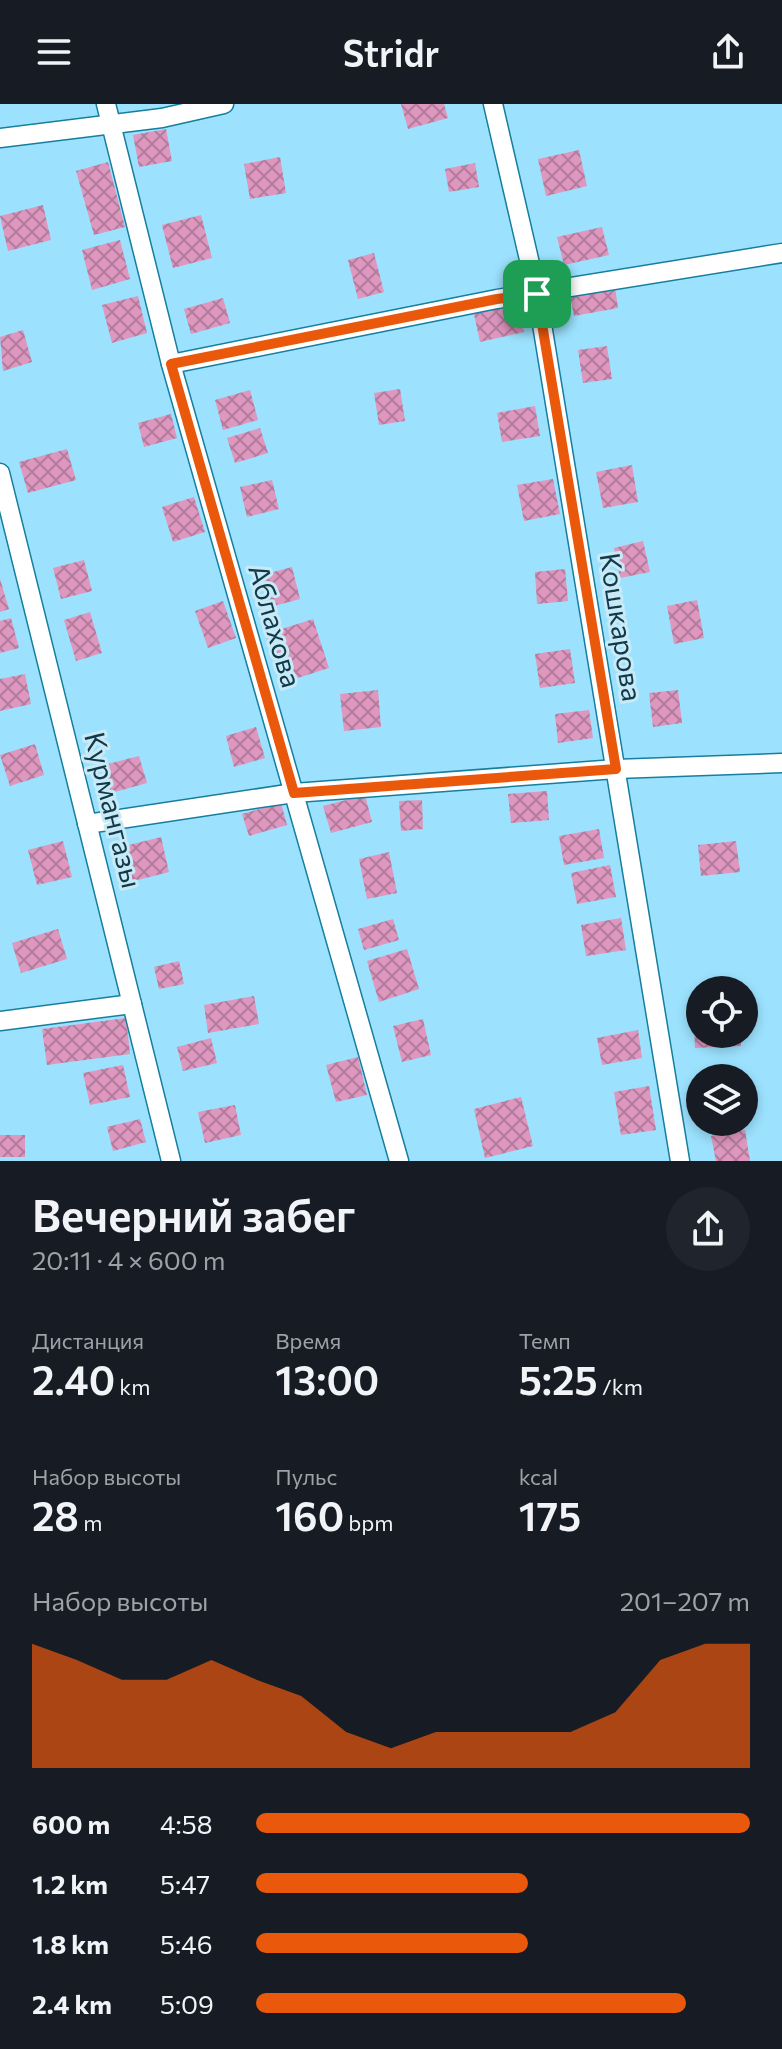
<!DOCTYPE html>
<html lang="ru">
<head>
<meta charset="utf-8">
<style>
	:root { --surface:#171b24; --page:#20242c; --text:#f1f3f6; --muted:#9ea1a6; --accent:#ea580c }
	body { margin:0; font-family:Commissioner,sans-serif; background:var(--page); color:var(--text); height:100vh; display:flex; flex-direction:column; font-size:30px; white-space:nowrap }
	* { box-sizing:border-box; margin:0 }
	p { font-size:26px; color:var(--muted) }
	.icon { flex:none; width:44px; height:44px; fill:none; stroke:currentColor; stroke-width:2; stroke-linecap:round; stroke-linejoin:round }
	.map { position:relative; height:1057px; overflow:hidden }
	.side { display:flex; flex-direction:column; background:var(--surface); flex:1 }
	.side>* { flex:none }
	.fabs { position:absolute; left:686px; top:872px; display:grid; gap:16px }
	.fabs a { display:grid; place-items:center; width:72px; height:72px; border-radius:50%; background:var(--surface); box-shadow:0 4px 12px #0003; font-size:40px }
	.pin { position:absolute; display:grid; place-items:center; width:68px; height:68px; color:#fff; margin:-34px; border-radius:16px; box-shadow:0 4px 12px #0006 }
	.round { display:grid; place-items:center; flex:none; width:84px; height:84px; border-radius:42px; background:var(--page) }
	.head { display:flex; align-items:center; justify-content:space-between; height:136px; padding:0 32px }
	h1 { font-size:44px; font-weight:600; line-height:60px }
	.metrics { display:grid; grid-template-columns:repeat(3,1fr); gap:12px; height:136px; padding:8px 32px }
	.metrics div { display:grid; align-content:center }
	.metrics b { font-size:40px; font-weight:600 }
	.metrics small { font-size:22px; font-weight:400 }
	.metrics p { font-size:22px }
	.chart { height:224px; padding:16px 32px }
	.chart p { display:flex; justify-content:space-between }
	.chart svg { width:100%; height:144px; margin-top:8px; fill:var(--accent); opacity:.7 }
	ul { padding:0 32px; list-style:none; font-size:26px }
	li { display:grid; grid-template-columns:128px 96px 1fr; align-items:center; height:60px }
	li i { height:20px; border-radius:10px; background:var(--accent) }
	header { display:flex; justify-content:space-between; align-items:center; height:104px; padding:0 32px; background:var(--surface); font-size:36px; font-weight:600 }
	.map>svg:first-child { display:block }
	.building { fill:url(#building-cross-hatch) }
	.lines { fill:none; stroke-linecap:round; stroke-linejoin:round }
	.street-casing { stroke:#167e9e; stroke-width:21 }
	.street { stroke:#fff; stroke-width:18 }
	.route-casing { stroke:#fff; stroke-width:16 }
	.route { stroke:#ea580c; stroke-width:10 }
	.labels { text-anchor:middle; stroke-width:6; stroke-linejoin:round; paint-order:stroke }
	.street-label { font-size:28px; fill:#123947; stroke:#c8eaf7 }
</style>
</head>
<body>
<header><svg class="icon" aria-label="menu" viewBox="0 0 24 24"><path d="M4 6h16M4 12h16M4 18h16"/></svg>Stridr<svg class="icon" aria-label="share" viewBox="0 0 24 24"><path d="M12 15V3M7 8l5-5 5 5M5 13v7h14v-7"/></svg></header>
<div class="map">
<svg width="782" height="1057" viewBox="0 0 782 1057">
	<defs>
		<pattern id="building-cross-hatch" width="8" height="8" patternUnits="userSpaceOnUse" patternTransform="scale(2)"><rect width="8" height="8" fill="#de97bf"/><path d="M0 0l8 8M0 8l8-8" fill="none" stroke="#b37c9d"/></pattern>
	</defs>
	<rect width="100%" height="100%" fill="#9ce2fe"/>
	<g class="building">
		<path d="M401 0H444L448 14 408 25Z"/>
		<path d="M166 25 172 57 139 63 133 31Z"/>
		<path d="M579 46 587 82 546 92 538 55Z"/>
		<path d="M280 53 286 89 250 95 244 60Z"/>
		<path d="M108 58 125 123 94 131 76 67Z"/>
		<path d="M475 59 479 83 449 88 445 65Z"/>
		<path d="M43 101 51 136 8 147 0 112Z"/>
		<path d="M201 111 212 154 173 164 162 121Z"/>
		<path d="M602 123 609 151 564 161 557 133Z"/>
		<path d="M120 136 130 175 92 186 82 146Z"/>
		<path d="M374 149 384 188 358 195 348 156Z"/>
		<path d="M615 183 618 204 574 212 570 192Z"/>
		<path d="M138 192 147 229 112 239 102 201Z"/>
		<path d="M223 194 230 219 191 230 184 205Z"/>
		<path d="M518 199 524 228 480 238 474 210Z"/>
		<path d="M23 226 32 258 3 267 0 233Z"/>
		<path d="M607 242 612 275 583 279 578 246Z"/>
		<path d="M400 285 405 317 379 321 374 289Z"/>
		<path d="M250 286 258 316 223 326 215 296Z"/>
		<path d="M535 302 540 332 502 338 497 309Z"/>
		<path d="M171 310 177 334 144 343 138 319Z"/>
		<path d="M260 324 268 349 235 359 227 334Z"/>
		<path d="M67 345 76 376 28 389 19 358Z"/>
		<path d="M632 361 638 398 603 404 596 368Z"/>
		<path d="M553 375 560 410 524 417 517 381Z"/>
		<path d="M272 376 279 405 247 413 240 383Z"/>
		<path d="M194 393 205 428 173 438 162 403Z"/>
		<path d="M643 437 650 468 620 474 614 444Z"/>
		<path d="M84 456 92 487 61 495 53 464Z"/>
		<path d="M292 463 300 495 270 503 262 471Z"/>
		<path d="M565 465 568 497 537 500 535 468Z"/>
		<path d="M0 475 9 505 0 508Z"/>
		<path d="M697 496 704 534 674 540 667 502Z"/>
		<path d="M223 497 236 534 208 544 195 507Z"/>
		<path d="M90 508 102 549 76 557 64 516Z"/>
		<path d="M11 514 19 544 0 549V517Z"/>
		<path d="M313 515 329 564 282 579 266 530Z"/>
		<path d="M570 545 575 579 540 584 535 550Z"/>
		<path d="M25 570 31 600 0 607V575Z"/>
		<path d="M378 586 381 623 344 627 340 590Z"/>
		<path d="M678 586 682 619 653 623 649 589Z"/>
		<path d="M589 606 593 634 558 639 555 610Z"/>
		<path d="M256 623 265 654 234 663 226 632Z"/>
		<path d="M35 640 44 671 10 682 0 651Z"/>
		<path d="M139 652 147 679 111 689 104 661Z"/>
		<path d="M547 687 549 716 511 719 508 690Z"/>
		<path d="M365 691 372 718 331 729 323 702Z"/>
		<path d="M422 696 423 725 401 727 399 697Z"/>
		<path d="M281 699 287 721 249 732 242 710Z"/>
		<path d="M599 725 604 754 564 761 559 732Z"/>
		<path d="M161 733 169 768 130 778 121 743Z"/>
		<path d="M63 737 72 773 37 781 28 746Z"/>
		<path d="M736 737 740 768 701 772 698 741Z"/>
		<path d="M389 748 397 789 367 795 359 755Z"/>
		<path d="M610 761 616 793 577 800 571 769Z"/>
		<path d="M621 814 626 846 586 852 581 821Z"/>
		<path d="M393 815 399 836 364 846 358 825Z"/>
		<path d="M58 825 67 855 21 869 12 839Z"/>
		<path d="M407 845 419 885 379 898 367 857Z"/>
		<path d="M179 857 184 880 159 885 154 863Z"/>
		<path d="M254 892 259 920 208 929 204 901Z"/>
		<path d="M126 914 130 950 47 961 42 925Z"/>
		<path d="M423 915 431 951 402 958 393 922Z"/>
		<path d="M694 919H700V930H741V942L695 944Z"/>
		<path d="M638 926 642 954 602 961 597 934Z"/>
		<path d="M211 934 217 959 183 967 177 943Z"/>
		<path d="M358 953 367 991 336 998 326 961Z"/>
		<path d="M123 961 130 993 90 1001 83 969Z"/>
		<path d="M649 982 656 1026 621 1031 614 988Z"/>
		<path d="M521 993 533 1042 485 1054 474 1005Z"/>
		<path d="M235 1001 241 1031 205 1039 198 1008Z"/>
		<path d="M140 1015 146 1038 113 1047 107 1023Z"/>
		<path d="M745 1026 750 1057H716L711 1032Z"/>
		<rect x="0" y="1031" width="25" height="22"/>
	</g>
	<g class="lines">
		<defs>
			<g id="street">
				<path d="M106 0 171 260 399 1057"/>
				<path d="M493 0 537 190 680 1057"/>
				<path d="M0 34 162 14 224 0"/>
				<path d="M171 260 497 195 782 149"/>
				<path d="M0 369 171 1057"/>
				<path d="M87 720 294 689 616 665 782 659"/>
				<path d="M0 917 132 900"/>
			</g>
		</defs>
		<use href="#street" class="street-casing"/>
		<use href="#street" class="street"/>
	</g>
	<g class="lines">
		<defs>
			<path id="route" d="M537 190 616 665 294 689 171 260 497 195Z"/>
		</defs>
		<use href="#route" class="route-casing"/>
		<use href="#route" class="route"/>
	</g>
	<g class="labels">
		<g class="street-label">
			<text transform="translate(275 522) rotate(74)" y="10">Аблахова</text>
			<text transform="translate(621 523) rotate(81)" y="10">Кошкарова</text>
			<text transform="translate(113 706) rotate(76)" y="10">Курмангазы</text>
		</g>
	</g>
</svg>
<div class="fabs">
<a><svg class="icon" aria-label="locate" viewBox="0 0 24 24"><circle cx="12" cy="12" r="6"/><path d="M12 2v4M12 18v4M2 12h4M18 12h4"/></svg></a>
<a><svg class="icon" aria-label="layers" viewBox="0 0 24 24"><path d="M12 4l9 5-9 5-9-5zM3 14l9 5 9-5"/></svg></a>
</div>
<div class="pin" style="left:537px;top:190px;background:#1e9e55"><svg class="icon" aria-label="arrive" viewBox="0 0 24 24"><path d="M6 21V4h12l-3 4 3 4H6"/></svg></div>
</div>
<section class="side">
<div class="head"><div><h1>Вечерний забег</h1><p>20:11 · 4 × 600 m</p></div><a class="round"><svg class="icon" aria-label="share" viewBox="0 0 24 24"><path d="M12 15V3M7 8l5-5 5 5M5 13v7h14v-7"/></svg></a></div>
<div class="metrics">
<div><p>Дистанция</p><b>2.40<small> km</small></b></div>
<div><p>Время</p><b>13:00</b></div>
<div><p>Темп</p><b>5:25<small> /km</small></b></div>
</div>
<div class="metrics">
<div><p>Набор высоты</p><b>28<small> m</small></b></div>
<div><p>Пульс</p><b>160<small> bpm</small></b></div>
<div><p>kcal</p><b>175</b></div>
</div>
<div class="chart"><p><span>Набор высоты</span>201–207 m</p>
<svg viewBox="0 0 160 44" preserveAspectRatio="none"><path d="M0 44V6L10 11L20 17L30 17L40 11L50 17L60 22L70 33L80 38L90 33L100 33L110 33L120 33L130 27L140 11L150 6L160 6V44z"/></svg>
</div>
<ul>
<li><b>600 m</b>4:58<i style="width:100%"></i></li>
<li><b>1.2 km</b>5:47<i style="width:55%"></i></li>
<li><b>1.8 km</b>5:46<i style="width:55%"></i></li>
<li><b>2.4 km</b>5:09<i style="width:87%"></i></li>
</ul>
</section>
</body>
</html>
